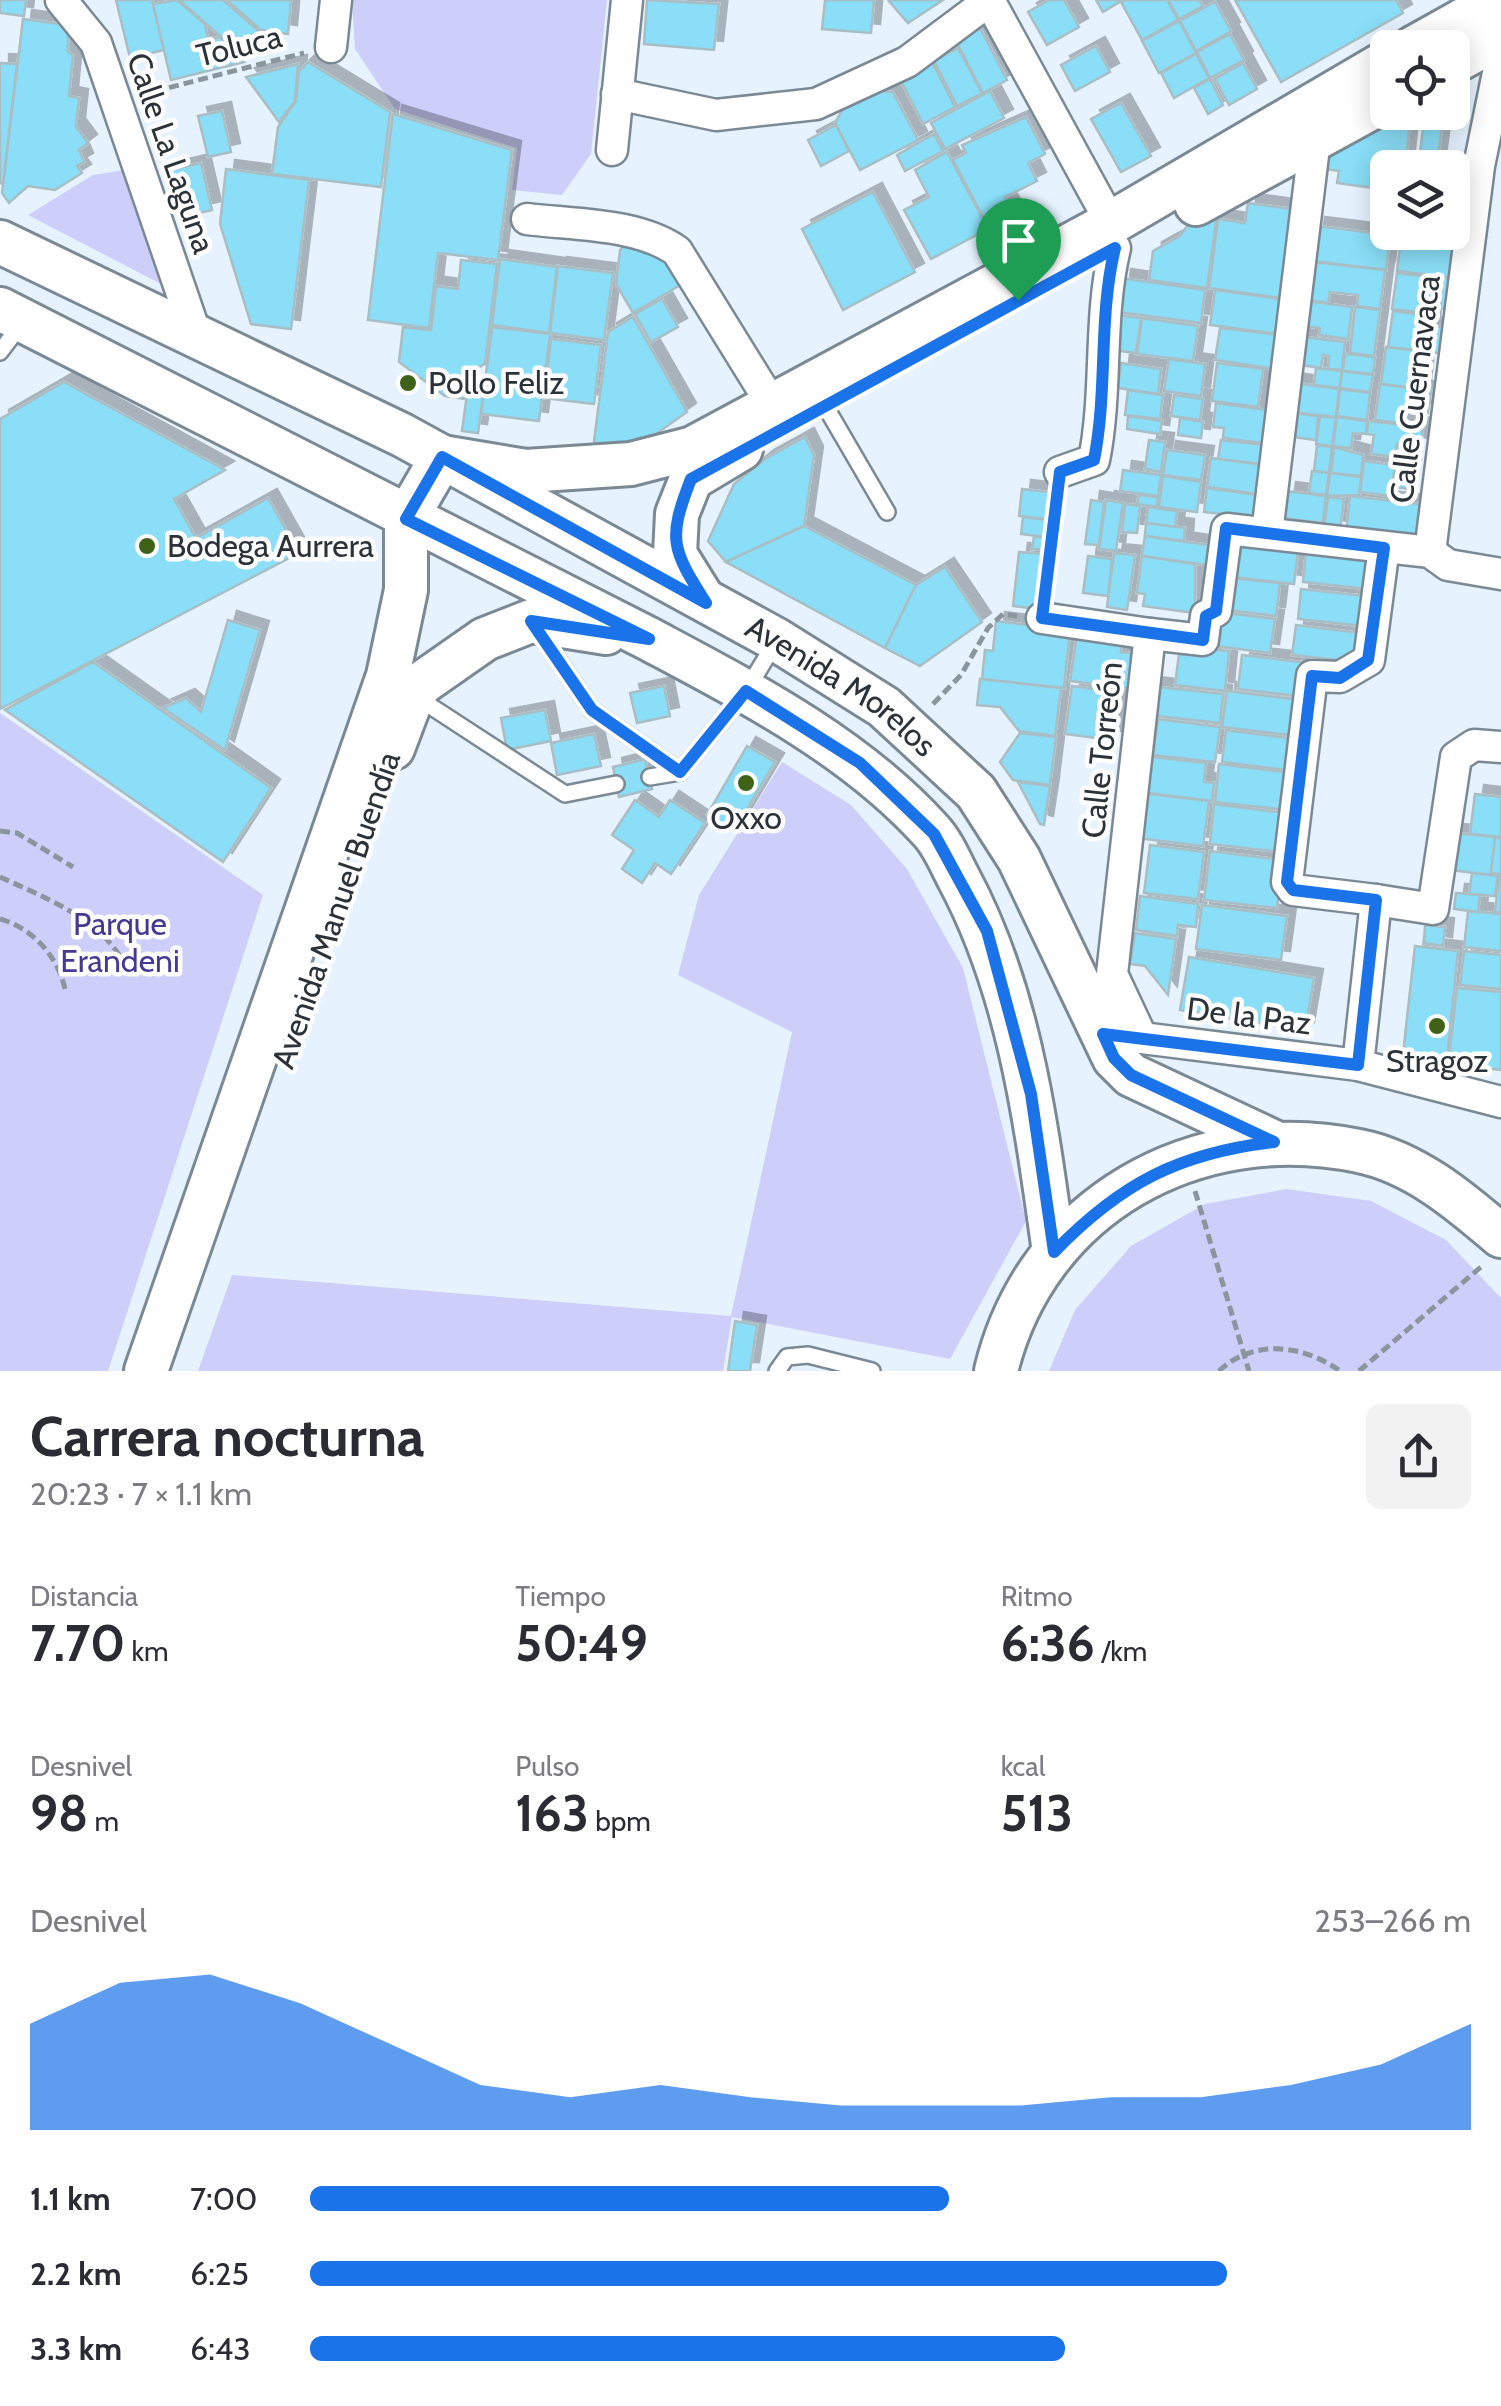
<!DOCTYPE html>
<html lang="es">
<head>
<meta charset="utf-8">
<style>
	:root { --surface:#fff; --page:#f2f2f3; --text:#2b2b33; --muted:#7c7c81; --accent:#1a73e8 }
	body { margin:0; font-family:Cabin,sans-serif; background:var(--page); color:var(--text); height:100vh; display:flex; flex-direction:column; font-size:38px; white-space:nowrap }
	* { box-sizing:border-box; margin:0 }
	p { font-size:32px; color:var(--muted) }
	.icon { flex:none; width:55px; height:55px; fill:none; stroke:currentColor; stroke-width:2; stroke-linecap:round; stroke-linejoin:round }
	.map { position:relative; height:1371px; overflow:hidden }
	.sheet { display:flex; flex-direction:column; background:var(--surface); flex:1 }
	.sheet>* { flex:none }
	.fabs { position:absolute; left:1370px; top:30px; display:grid; gap:20px }
	.fabs a { display:grid; place-items:center; width:100px; height:100px; border-radius:15px; background:var(--surface); box-shadow:0 5px 25px #0003; font-size:50px }
	.pin { position:absolute; display:grid; place-items:center; width:85px; height:85px; color:#fff; margin:-102px -42px; border-radius:50% 50% 50% 0; rotate:-45deg; box-shadow:0 0 10px #0007 }
	.pin .icon { rotate:45deg }
	.round { display:grid; place-items:center; flex:none; width:105px; height:105px; border-radius:15px; background:var(--page) }
	.head { display:flex; align-items:center; justify-content:space-between; height:170px; padding:0 30px }
	h1 { font-size:55px; font-weight:800; line-height:75px }
	.metrics { display:grid; grid-template-columns:repeat(3,1fr); gap:15px; height:170px; padding:10px 30px }
	.metrics div { display:grid; align-content:center }
	.metrics b { font-size:50px; font-weight:800 }
	.metrics small { font-size:28px; font-weight:400 }
	.metrics p { font-size:28px }
	.chart { height:280px; padding:20px 30px }
	.chart p { display:flex; justify-content:space-between }
	.chart svg { width:100%; height:180px; margin-top:10px; fill:var(--accent); opacity:.7 }
	ul { padding:0 30px; list-style:none; font-size:32px }
	li { display:grid; grid-template-columns:160px 120px 1fr; align-items:center; height:75px }
	li i { height:25px; border-radius:12px; background:var(--accent) }
	.map>svg:first-child { display:block }
	.green { fill:#cdcef9 }
	.building { fill:#8adef7; stroke:#a9bec4; stroke-width:2.5; filter:url(#shadow) }
	.lines { fill:none; stroke-linecap:round; stroke-linejoin:round }
	.lane-casing { stroke:#7a8994; stroke-width:20 }
	.street-casing { stroke:#7a8994; stroke-width:35 }
	.secondary-casing { stroke:#7a8994; stroke-width:48 }
	.path { stroke:#8b959e; stroke-width:5; stroke-dasharray:10 5; stroke-linecap:butt }
	.lane { stroke:#fff; stroke-width:15 }
	.street { stroke:#fff; stroke-width:30 }
	.secondary { stroke:#fff; stroke-width:42 }
	.route-casing { stroke:#fff; stroke-width:20 }
	.route { stroke:#1a73e8; stroke-width:12 }
	.poi-dot { fill:#406218; stroke:#fff; stroke-width:4 }
	.labels { text-anchor:middle; stroke-width:9; stroke-linejoin:round; paint-order:stroke }
	.street-label { font-size:32px; fill:#2c3338; stroke:#fff }
	.poi-label { font-size:32px; fill:#2c3338; stroke:#fff; text-anchor:start }
	.park-label { font-size:32px; fill:#453993; stroke:#fff }
</style>
</head>
<body>
<div class="map">
<svg width="1501" height="1371" viewBox="0 0 1501 1371">
	<defs>
		<filter id="shadow"><feDropShadow dx="9" dy="-9" stdDeviation="0" flood-color="#0004"/></filter>
	</defs>
	<rect width="100%" height="100%" fill="#e6f3fe"/>
	<g class="green">
		<path d="M352 0H607L591 154 562 195 512 190 517 148 395 109 355 49Z"/>
		<path d="M125 170 163 285 28 215 93 175Z"/>
		<path d="M0 713 263 895 108 1371H0Z"/>
		<path d="M782 762 851 805 907 869 963 968 1026 1221 950 1359 732 1317 723 1371H198L232 1275 731 1316 792 1032 678 975 699 895Z"/>
		<path d="M1287 1189 1371 1201 1446 1240 1501 1298V1371H1049L1075 1310 1131 1246 1205 1204Z"/>
	</g>
	<g class="building">
		<path d="M0 0H26L24 16 0 13Z"/>
		<path d="M116 0H152L164 50 130 58Z"/>
		<path d="M177 0 205 24 208 40 220 37 244 62 171 80 153 4Z"/>
		<path d="M179 0H223L262 34 243 56Z"/>
		<path d="M227 0H291L288 34 261 30Z"/>
		<path d="M647 0 719 4 714 50 644 44Z"/>
		<path d="M825 0H874L871 33 822 29Z"/>
		<path d="M888 0H943L908 23Z"/>
		<path d="M1049 0H1064L1079 27 1047 45 1028 12Z"/>
		<path d="M1096 0H1123L1103 12Z"/>
		<path d="M1126 0H1167L1178 20 1142 40 1121 2Z"/>
		<path d="M1168 0H1199L1203 6 1179 19Z"/>
		<path d="M1235 0H1396L1403 13 1281 82Z"/>
		<path d="M1215 2 1231 31 1196 51 1180 21Z"/>
		<path d="M23 19 68 25V52L73 55 69 96 79 98 76 127 88 143 79 150 84 162 77 166 82 173 55 190 28 186 9 203 2 193Z"/>
		<path d="M1179 21 1196 53 1159 73 1142 41Z"/>
		<path d="M980 28 1007 80 983 93 956 41Z"/>
		<path d="M1230 34 1244 60 1210 78 1197 52Z"/>
		<path d="M1096 46 1110 72 1075 91 1061 65Z"/>
		<path d="M958 48 982 93 957 106 934 61Z"/>
		<path d="M1196 54 1209 78 1174 98 1161 73Z"/>
		<path d="M931 60 955 107 923 124 899 77Z"/>
		<path d="M308 62 390 112 381 187 272 174 278 127 296 101 299 71Z"/>
		<path d="M0 63 17 64 3 184 0 183Z"/>
		<path d="M1243 63 1257 89 1229 105 1215 79Z"/>
		<path d="M298 64 295 101 279 122 246 77Z"/>
		<path d="M1210 79 1223 105 1208 114 1194 88Z"/>
		<path d="M854 89 893 92 918 140 860 170 835 123Z"/>
		<path d="M990 91 1004 118 945 149 931 123Z"/>
		<path d="M1121 103 1151 156 1121 172 1091 119Z"/>
		<path d="M222 111 231 152 208 157 198 116Z"/>
		<path d="M1388 112H1411L1405 168H1388V190L1337 183 1339 171 1326 169 1331 138Z"/>
		<path d="M1425 112H1444L1437 163 1419 161Z"/>
		<path d="M393 114 512 150 498 260 438 253 429 328 368 320Z"/>
		<path d="M1026 117 1045 154 1028 163 1037 181 1005 197 1015 215 989 228 953 160 966 153 962 145Z"/>
		<path d="M836 125 849 151 821 166 808 140Z"/>
		<path d="M934 134 943 151 905 171 897 155Z"/>
		<path d="M947 152 988 229 931 259 904 210 929 197 915 170Z"/>
		<path d="M201 163 212 210 182 217 171 170Z"/>
		<path d="M226 169 309 180 291 329 251 324 220 224Z"/>
		<path d="M873 192 915 272 843 310 802 229Z"/>
		<path d="M1248 203 1300 210 1288 299 1209 288 1218 219 1245 223Z"/>
		<path d="M1201 206 1218 208 1207 288 1149 280 1153 251 1180 236Z"/>
		<path d="M1316 226 1390 235 1386 270 1312 261Z"/>
		<path d="M1452 229 1462 230 1456 278 1397 271 1402 232H1452Z"/>
		<path d="M629 241 656 250 687 281 633 313 616 284 620 250Z"/>
		<path d="M500 259 557 267 549 333 492 325Z"/>
		<path d="M461 260 497 264 485 364 468 373 465 399 445 396 399 362 403 327 431 330 436 286 458 289Z"/>
		<path d="M1305 261 1385 270 1380 309 1357 306 1358 295 1330 292 1328 303 1300 299Z"/>
		<path d="M558 266 613 273 604 340 550 333Z"/>
		<path d="M1397 273 1437 278 1432 314 1392 309Z"/>
		<path d="M1443 277 1456 279 1452 310 1440 309Z"/>
		<path d="M1122 278 1205 290 1201 323 1118 312Z"/>
		<path d="M1215 290 1281 299 1277 334 1210 325Z"/>
		<path d="M662 299 678 327 651 342 635 314Z"/>
		<path d="M1307 301 1352 307 1348 339 1319 335 1320 328 1304 326Z"/>
		<path d="M1355 307 1380 310 1374 356 1350 353Z"/>
		<path d="M1393 311 1432 316 1431 326 1451 328 1447 354 1388 347Z"/>
		<path d="M1116 315 1141 318 1136 353 1111 350Z"/>
		<path d="M633 317 687 412 646 441 598 448 594 441 608 332Z"/>
		<path d="M1142 318 1198 326 1193 361 1137 354Z"/>
		<path d="M492 327 550 334 539 421 481 414Z"/>
		<path d="M1220 328 1280 335 1276 369 1215 360Z"/>
		<path d="M1296 336 1345 342 1342 370 1328 369 1329 356 1323 355 1321 368 1293 364Z"/>
		<path d="M551 339 601 345 594 404 544 398Z"/>
		<path d="M1386 347 1426 352 1422 389 1381 384Z"/>
		<path d="M1345 354 1375 357 1373 374 1343 371Z"/>
		<path d="M1169 359 1205 364 1201 396 1164 391Z"/>
		<path d="M1121 363 1161 369 1158 394 1118 388Z"/>
		<path d="M1217 363 1263 369 1258 407 1212 401Z"/>
		<path d="M1316 368 1342 371 1339 388 1314 385Z"/>
		<path d="M1342 371 1373 375 1370 392 1340 388Z"/>
		<path d="M64 382 225 470 174 499 196 538 268 498 299 553 0 709V419Z"/>
		<path d="M1296 383 1339 389 1336 417 1292 412Z"/>
		<path d="M1380 384 1431 391 1428 413 1401 409 1400 423 1375 420Z"/>
		<path d="M1340 389 1370 393 1367 420 1337 416Z"/>
		<path d="M1128 390 1163 395 1160 419 1125 415Z"/>
		<path d="M467 394 483 396 478 433 462 431Z"/>
		<path d="M1174 395 1203 399 1200 420 1171 416Z"/>
		<path d="M1216 403 1267 410 1262 443 1223 438 1224 428 1213 427Z"/>
		<path d="M1295 413 1318 416 1316 440 1292 437Z"/>
		<path d="M1128 416 1162 421 1160 434 1127 429Z"/>
		<path d="M1320 416 1336 418 1332 446 1316 444Z"/>
		<path d="M1337 417 1367 421 1366 434 1353 433 1351 448 1333 446Z"/>
		<path d="M1180 418 1203 422 1201 438 1178 435Z"/>
		<path d="M1368 421 1423 427 1421 447 1397 444 1395 457 1371 454 1374 435 1367 434Z"/>
		<path d="M805 437 814 455 804 526 726 562 708 541 734 484 765 459Z"/>
		<path d="M1149 440 1165 442 1161 472 1145 469Z"/>
		<path d="M1221 440 1264 445 1261 464 1218 459Z"/>
		<path d="M1317 445 1332 447 1329 473 1314 471Z"/>
		<path d="M1334 447 1363 455 1361 476 1331 473Z"/>
		<path d="M1167 450 1205 455 1201 480 1163 475Z"/>
		<path d="M1211 458 1263 465 1258 494 1207 487Z"/>
		<path d="M1364 461 1395 465 1391 496 1360 492Z"/>
		<path d="M1398 467 1412 469 1409 489 1396 487Z"/>
		<path d="M1123 470 1161 475 1158 496 1120 491Z"/>
		<path d="M1312 471 1329 473 1326 495 1309 493Z"/>
		<path d="M1330 473 1361 477 1359 495 1327 496Z"/>
		<path d="M1163 476 1201 482 1197 512 1159 507Z"/>
		<path d="M1207 488 1257 495 1254 518 1204 512Z"/>
		<path d="M1022 489 1049 492 1046 519 1019 516Z"/>
		<path d="M1287 491 1326 496 1323 523 1283 518Z"/>
		<path d="M1139 495 1158 497 1157 507 1137 504Z"/>
		<path d="M1350 496 1428 505 1423 542 1346 533Z"/>
		<path d="M1328 497 1344 499 1340 530 1324 528Z"/>
		<path d="M1091 500 1104 502 1099 545 1085 544Z"/>
		<path d="M1106 500 1123 503 1116 551 1099 549Z"/>
		<path d="M1125 504 1140 506 1137 533 1122 532Z"/>
		<path d="M1148 507 1177 511 1175 527 1146 523Z"/>
		<path d="M1023 517 1049 520 1046 537 1021 534Z"/>
		<path d="M1146 523 1185 528 1184 541 1145 536Z"/>
		<path d="M804 526 916 585 885 648 726 562Z"/>
		<path d="M1034 536 1046 538 1045 550 1032 549Z"/>
		<path d="M1145 536 1208 545 1206 565 1142 556Z"/>
		<path d="M1228 542 1298 551 1294 584 1224 576Z"/>
		<path d="M1019 552 1043 554 1037 609 1013 606Z"/>
		<path d="M1306 552 1371 559 1368 589 1303 582Z"/>
		<path d="M1114 553 1135 555 1127 610 1107 607Z"/>
		<path d="M1088 556 1112 559 1108 596 1083 593Z"/>
		<path d="M1142 556 1195 564V613L1143 606 1145 594 1137 593Z"/>
		<path d="M945 567 982 622 920 666 885 648 916 585Z"/>
		<path d="M1224 577 1280 583 1276 616 1220 609Z"/>
		<path d="M1301 589 1366 596 1363 626 1298 619Z"/>
		<path d="M1220 612 1275 619 1270 653 1215 646Z"/>
		<path d="M228 620 260 630 225 750 163 708 186 698 201 712Z"/>
		<path d="M996 621 1070 630 1064 688 982 679 985 650 993 651Z"/>
		<path d="M1296 625 1360 633 1357 662 1292 655Z"/>
		<path d="M1077 635 1122 641 1121 652 1143 654 1138 690 1070 681Z"/>
		<path d="M1180 646 1229 651 1225 691 1175 685Z"/>
		<path d="M1242 655 1301 662 1297 696 1238 689Z"/>
		<path d="M93 662 271 788 223 862 5 710Z"/>
		<path d="M980 679 1061 688 1055 736 1019 731 1000 707 977 705Z"/>
		<path d="M664 686 670 716 637 723 630 693Z"/>
		<path d="M1072 686 1118 692 1112 740 1065 734Z"/>
		<path d="M1150 686 1223 694 1220 723 1146 715Z"/>
		<path d="M1227 691 1301 700 1297 736 1222 727Z"/>
		<path d="M545 710 551 741 507 750 501 718Z"/>
		<path d="M1158 719 1220 727 1215 762 1153 755Z"/>
		<path d="M1226 730 1296 739 1293 771 1222 762Z"/>
		<path d="M1020 733 1056 737 1050 785 1013 780 1000 762Z"/>
		<path d="M594 734 601 766 557 775 551 743Z"/>
		<path d="M747 746 775 762 734 831 707 815Z"/>
		<path d="M1144 756 1206 763 1204 782 1214 783 1212 801 1140 792Z"/>
		<path d="M645 759 652 789 619 797 613 767Z"/>
		<path d="M1219 764 1292 773 1288 810 1215 802Z"/>
		<path d="M1018 782 1050 786 1044 825 1040 824Z"/>
		<path d="M1141 793 1209 801 1203 846 1136 838Z"/>
		<path d="M1475 794 1501 797V837L1470 834Z"/>
		<path d="M635 800 659 817 670 800 705 823 671 874 655 863 642 883 622 869 634 850 612 835Z"/>
		<path d="M1214 804 1286 813 1281 852 1210 844Z"/>
		<path d="M1454 833 1495 837 1491 875 1450 870Z"/>
		<path d="M1495 838H1501V874L1491 873Z"/>
		<path d="M1150 845 1204 852 1198 899 1144 893Z"/>
		<path d="M1210 851 1283 860 1277 908 1204 900Z"/>
		<path d="M1472 873 1498 876 1495 896 1469 894Z"/>
		<path d="M1499 876 1501 877V912H1495Z"/>
		<path d="M1456 893 1480 895 1478 912 1454 909Z"/>
		<path d="M1140 896 1198 904 1196 927 1178 925 1177 936 1136 930Z"/>
		<path d="M1202 905 1287 916 1281 960 1196 949Z"/>
		<path d="M1468 911 1501 914V951L1464 947Z"/>
		<path d="M1425 925 1445 927 1443 946 1424 943Z"/>
		<path d="M1135 933 1176 939 1168 995 1145 966 1130 964Z"/>
		<path d="M1415 946 1458 951 1447 1059 1403 1054Z"/>
		<path d="M1464 951 1501 955V989L1460 985Z"/>
		<path d="M1189 957 1314 978 1305 1031 1180 1010Z"/>
		<path d="M1457 988 1501 992V1070L1448 1064Z"/>
		<path d="M735 1321 757 1325 750 1371H728Z"/>
	</g>
	<g class="lines">
		<defs>
			<g id="lane">
				<path d="M0 352 22 323"/>
				<path d="M824 404 887 512"/>
				<path d="M536 628 592 710 680 772 746 691 775 643"/>
				<path d="M415 696 565 794 616 784"/>
				<path d="M650 777 680 772"/>
				<path d="M777 1371 787 1357 808 1355 872 1371"/>
			</g>
			<g id="street">
				<path d="M61 0 96 43 197 338"/>
				<path d="M989 0 1111 223"/>
				<path d="M331 47 336 0"/>
				<path d="M617 94 716 115 816 104 907 62 990 0"/>
				<path d="M612 150 627 0"/>
				<path d="M527 219C575 225 637 223 677 251L773 406"/>
				<path d="M1060 472 1094 460C1108 390 1098 318 1115 248"/>
				<path d="M1267 533 1315 139"/>
				<path d="M1430 552 1479 166 1501 58"/>
				<path d="M1042 618 1150 634"/>
				<path d="M1376 900 1293 890 1287 882 1312 676 1340 677 1369 660 1384 547"/>
				<path d="M1126 1036 1358 1065 1501 1102"/>
				<path d="M1142 1038 1112 974 1150 634 1203 640 1206 616 1216 611 1227 529 1430 552 1448 565 1501 574"/>
				<path d="M1358 1065 1376 900 1433 909 1456 757 1474 745 1501 747"/>
			</g>
			<g id="secondary">
				<path d="M1413 48 1499 0"/>
				<path d="M1452 63 1501 36"/>
				<path d="M1196 204 1388 99"/>
				<path id="s1" d="M0 242 402 435 777 640 884 707 976 792 1019 859 1114 1058 1131 1075 1274 1142"/>
				<path d="M0 309 649 639C750 693 854 746 931 831 943 844 950 862 958 877 1020 992 1036 1124 1054 1252"/>
				<path d="M703 599 675 554 677 514 691 479 741 449"/>
				<path d="M393 748 413 695 422 683 485 639 531 621 606 633"/>
				<path d="M146 1371 388 676 406 590V519L442 457 526 471 631 464 693 448 1111 223 1388 61"/>
				<path d="M996 1371C1036 1205 1196 1117 1359 1151 1414 1162 1459 1200 1501 1236"/>
			</g>
		</defs>
		<use href="#lane" class="lane-casing"/>
		<use href="#street" class="street-casing"/>
		<use href="#secondary" class="secondary-casing"/>
		<g class="path">
			<path d="M140 95 304 53"/>
			<path d="M1046 593 1057 500"/>
			<path d="M933 704 961 675 988 628 1003 614 1017 616"/>
			<path d="M0 831 17 833 73 867"/>
			<path d="M0 877C44 897 106 921 126 968"/>
			<path d="M0 919C33 928 58 957 65 989"/>
			<path d="M1195 1191 1249 1371"/>
			<path d="M1219 1371C1254 1338 1304 1345 1340 1371"/>
			<path d="M1359 1371 1482 1266"/>
		</g>
		<use href="#lane" class="lane"/>
		<use href="#street" class="street"/>
		<use href="#secondary" class="secondary"/>
	</g>
	<g class="lines">
		<defs>
			<path id="route" d="M1115 248C1098 318 1108 390 1094 460L1060 472 1042 618 1203 640 1206 616 1216 611 1226 528 1384 548 1368 660 1340 678 1312 676 1287 882 1293 890 1376 900 1358 1065 1103 1034 1114 1058 1131 1075 1274 1142C1179 1153 1121 1183 1054 1252L1031 1094 987 931 934 834 860 763 746 691 680 772 592 710 531 621 649 639 406 519 442 457 706 603C672 549 667 540 691 479Z"/>
		</defs>
		<use href="#route" class="route-casing"/>
		<use href="#route" class="route"/>
	</g>
	<g class="poi-dot">
		<circle cx="408" cy="383" r="10"/>
		<circle cx="147" cy="546" r="10"/>
		<circle cx="746" cy="783" r="10"/>
		<circle cx="1437" cy="1026" r="10"/>
	</g>
	<g class="labels">
		<g class="street-label">
			<text transform="translate(239 46) rotate(-14)" y="11">Toluca</text>
			<text transform="translate(171 153) rotate(71)" y="11">Calle La Laguna</text>
			<text transform="translate(1415 389) rotate(-83)" y="11">Calle Cuernavaca</text>
			<text dy="11" stroke="none"><textPath href="#s1" startOffset="952">Avenida Morelos</textPath></text>
			<text transform="translate(1102 750) rotate(-84)" y="11">Calle Torreón</text>
			<text transform="translate(336 910) rotate(-71)" y="11">Avenida Manuel Buendía</text>
			<text transform="translate(1249 1016) rotate(7)" y="11">De la Paz</text>
		</g>
		<g class="poi-label">
			<text x="428" y="394">Pollo Feliz</text>
			<text x="167" y="557">Bodega Aurrera</text>
			<text x="746" y="829" text-anchor="middle">Oxxo</text>
			<text x="1437" y="1072" text-anchor="middle">Stragoz</text>
		</g>
		<g class="park-label">
			<text x="120" y="935">Parque<tspan x="120" dy="37">Erandeni</tspan></text>
		</g>
	</g>
</svg>
<div class="fabs">
<a><svg class="icon" aria-label="locate" viewBox="0 0 24 24"><circle cx="12" cy="12" r="6"/><path d="M12 2v4M12 18v4M2 12h4M18 12h4"/></svg></a>
<a><svg class="icon" aria-label="layers" viewBox="0 0 24 24"><path d="M12 4l9 5-9 5-9-5zM3 14l9 5 9-5"/></svg></a>
</div>
<div class="pin" style="left:1018px;top:300px;background:#1e9e55"><svg class="icon" aria-label="arrive" viewBox="0 0 24 24"><path d="M6 21V4h12l-3 4 3 4H6"/></svg></div>
</div>
<section class="sheet">
<div class="head"><div><h1>Carrera nocturna</h1><p>20:23 · 7 × 1.1 km</p></div><a class="round"><svg class="icon" aria-label="share" viewBox="0 0 24 24"><path d="M12 15V3M7 8l5-5 5 5M5 13v7h14v-7"/></svg></a></div>
<div class="metrics">
<div><p>Distancia</p><b>7.70<small> km</small></b></div>
<div><p>Tiempo</p><b>50:49</b></div>
<div><p>Ritmo</p><b>6:36<small> /km</small></b></div>
</div>
<div class="metrics">
<div><p>Desnivel</p><b>98<small> m</small></b></div>
<div><p>Pulso</p><b>163<small> bpm</small></b></div>
<div><p>kcal</p><b>513</b></div>
</div>
<div class="chart"><p><span>Desnivel</span>253–266 m</p>
<svg viewBox="0 0 160 44" preserveAspectRatio="none"><path d="M0 44V18L10 8L20 6L30 13L40 23L50 33L60 36L70 33L80 36L90 38L100 38L110 38L120 36L130 36L140 33L150 28L160 18V44z"/></svg>
</div>
<ul>
<li><b>1.1 km</b>7:00<i style="width:55%"></i></li>
<li><b>2.2 km</b>6:25<i style="width:79%"></i></li>
<li><b>3.3 km</b>6:43<i style="width:65%"></i></li>
</ul>
</section>
</body>
</html>
